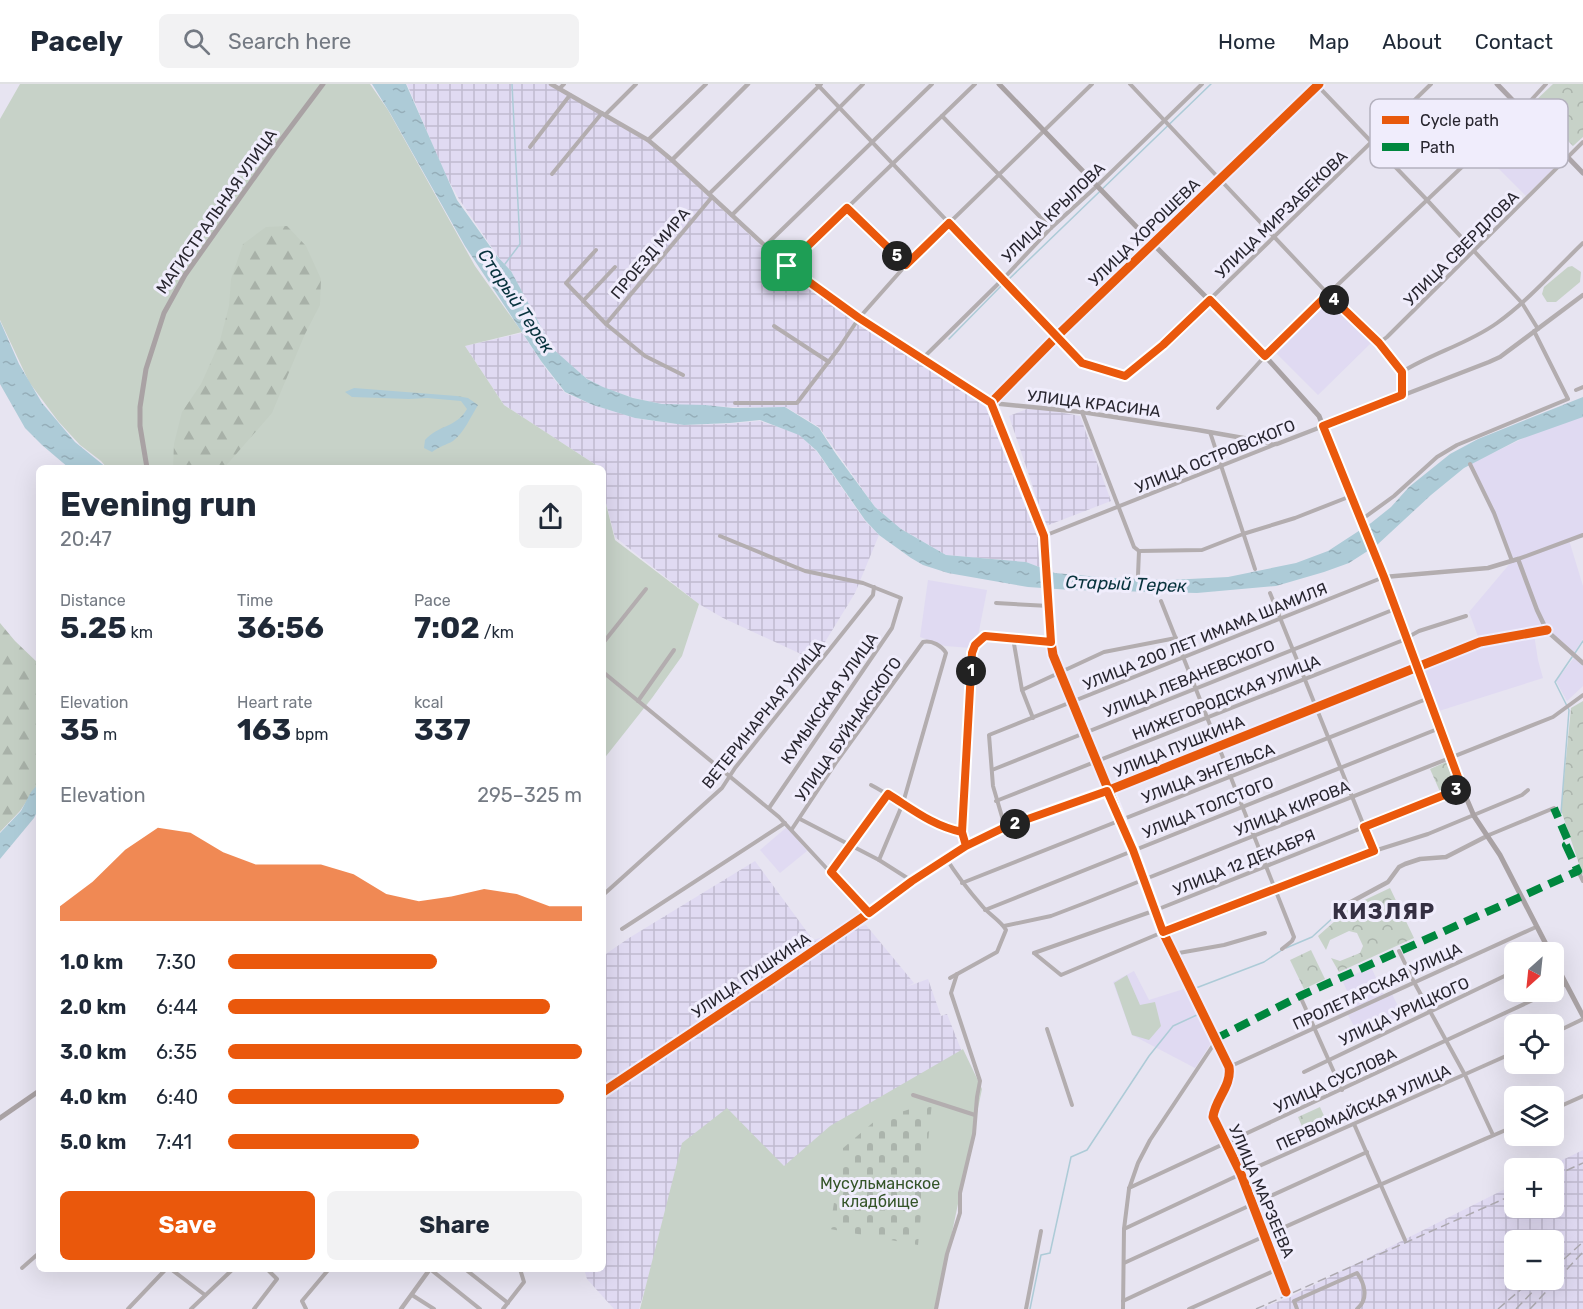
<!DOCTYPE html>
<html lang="en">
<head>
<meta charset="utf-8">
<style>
	:root { --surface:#fff; --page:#f2f2f3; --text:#1f2937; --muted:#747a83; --line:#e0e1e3; --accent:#ea580c }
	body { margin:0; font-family:Rubik,sans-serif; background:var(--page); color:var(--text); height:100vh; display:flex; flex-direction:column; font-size:22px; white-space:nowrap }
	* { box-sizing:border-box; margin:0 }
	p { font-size:20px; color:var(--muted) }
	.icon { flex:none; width:33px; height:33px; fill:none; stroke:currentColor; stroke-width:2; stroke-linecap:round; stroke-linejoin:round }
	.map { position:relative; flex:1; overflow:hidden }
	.panel { position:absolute; left:36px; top:381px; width:570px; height:807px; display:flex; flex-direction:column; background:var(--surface); border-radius:9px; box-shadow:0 6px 24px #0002 }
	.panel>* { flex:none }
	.needle { width:39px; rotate:207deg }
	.controls { position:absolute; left:1504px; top:858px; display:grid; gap:12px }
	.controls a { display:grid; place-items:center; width:60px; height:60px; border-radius:9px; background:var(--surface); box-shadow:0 6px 24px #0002; font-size:30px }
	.pin { position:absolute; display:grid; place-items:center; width:51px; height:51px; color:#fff; margin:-26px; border-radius:12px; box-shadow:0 3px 9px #0006 }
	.km { position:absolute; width:30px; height:30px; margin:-15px; border-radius:50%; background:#222; color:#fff; font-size:16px; line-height:30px; text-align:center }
	.round { display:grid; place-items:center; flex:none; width:63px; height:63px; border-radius:9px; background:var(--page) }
	.summary { display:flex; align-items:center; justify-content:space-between; height:102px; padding:0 24px }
	h1 { font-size:33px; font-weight:700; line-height:45px }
	.figures { display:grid; grid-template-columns:repeat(3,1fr); gap:9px; height:102px; padding:6px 24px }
	.figures div { display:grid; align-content:center }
	.figures b { font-size:30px; font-weight:700 }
	.figures small { font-size:16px; font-weight:400 }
	.figures p { font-size:16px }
	.chart { height:168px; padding:12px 24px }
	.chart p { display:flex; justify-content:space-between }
	.chart svg { width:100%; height:108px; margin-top:6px; fill:var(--accent); opacity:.7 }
	.button { display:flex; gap:12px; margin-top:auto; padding:12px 24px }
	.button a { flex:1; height:69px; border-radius:9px; background:var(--accent); color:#fff; font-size:24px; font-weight:700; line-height:69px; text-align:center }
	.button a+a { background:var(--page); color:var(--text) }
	ul { padding:0 24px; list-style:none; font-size:20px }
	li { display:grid; grid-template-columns:96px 72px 1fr; align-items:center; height:45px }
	li i { height:15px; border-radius:8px; background:var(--accent) }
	header { display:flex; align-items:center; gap:36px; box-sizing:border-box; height:84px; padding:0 30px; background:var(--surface); border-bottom:2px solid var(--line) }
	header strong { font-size:28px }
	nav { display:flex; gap:33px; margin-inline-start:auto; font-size:21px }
	.search { width:420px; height:54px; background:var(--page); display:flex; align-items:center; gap:15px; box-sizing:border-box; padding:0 21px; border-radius:9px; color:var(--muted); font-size:22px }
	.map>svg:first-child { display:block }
	.built { fill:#e0daf2 }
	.industrial { fill:url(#industrial-grid); fill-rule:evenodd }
	.green { fill:#c7d2c8 }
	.forest { fill:url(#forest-firs) }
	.cemetery { fill:url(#cemetery-stones) }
	.park { fill:url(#park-crowns) }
	.water { fill:url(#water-ripples) }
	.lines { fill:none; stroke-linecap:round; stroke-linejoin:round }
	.stream { stroke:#adcbd7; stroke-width:1.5 }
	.minor { stroke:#b3adaf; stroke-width:4 }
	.tertiary { stroke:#b3adaf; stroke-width:4.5 }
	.secondary { stroke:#a9a2a4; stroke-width:5 }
	.primary { stroke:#aca5a9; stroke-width:5 }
	.rail { stroke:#ada9b0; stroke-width:1.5; stroke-dasharray:9 4.5; stroke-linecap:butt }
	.quiet { stroke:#00873e; stroke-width:8; stroke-dasharray:15 8; stroke-linecap:butt }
	.cycleway-casing { stroke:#f0edfc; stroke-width:13 }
	.cycleway { stroke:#e8590c; stroke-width:9 }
	.route-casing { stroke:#fff; stroke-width:12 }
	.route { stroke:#ea580c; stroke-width:8 }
	.labels { text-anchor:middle; stroke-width:6; stroke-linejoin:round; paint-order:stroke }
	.street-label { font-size:16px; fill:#28262f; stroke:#f0edfc }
	.park-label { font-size:16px; fill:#345428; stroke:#f0edfc }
	.water-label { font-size:18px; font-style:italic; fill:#08333d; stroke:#f0edfc }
	.district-label { font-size:22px; font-weight:bold; letter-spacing:1.5px; fill:#353043; stroke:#f0edfc }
	.key { fill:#f0edfc; stroke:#b4b1be; stroke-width:1.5 }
	.key-label { font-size:16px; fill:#28262f }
</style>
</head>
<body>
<header>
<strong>Pacely</strong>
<div class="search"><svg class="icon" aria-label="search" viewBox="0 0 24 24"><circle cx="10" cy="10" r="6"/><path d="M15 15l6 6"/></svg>Search here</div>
<nav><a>Home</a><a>Map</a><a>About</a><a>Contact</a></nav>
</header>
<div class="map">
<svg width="1583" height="1225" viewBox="0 0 1583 1225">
	<defs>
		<pattern id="industrial-grid" width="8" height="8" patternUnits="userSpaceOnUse" patternTransform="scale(1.5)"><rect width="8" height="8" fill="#e0daf2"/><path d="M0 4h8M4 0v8" fill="none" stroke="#c0bbd0"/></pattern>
		<pattern id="forest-firs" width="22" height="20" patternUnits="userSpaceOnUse" patternTransform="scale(1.5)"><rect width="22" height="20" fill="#c3cec3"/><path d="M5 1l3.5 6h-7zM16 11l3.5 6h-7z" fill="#a8b1a8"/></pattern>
		<pattern id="cemetery-stones" width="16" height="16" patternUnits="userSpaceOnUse" patternTransform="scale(1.5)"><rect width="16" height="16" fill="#c7d2c8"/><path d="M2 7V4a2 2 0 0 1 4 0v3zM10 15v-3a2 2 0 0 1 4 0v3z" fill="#abb4ac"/></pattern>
		<pattern id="park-crowns" width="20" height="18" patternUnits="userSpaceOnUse" patternTransform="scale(1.5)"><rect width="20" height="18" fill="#c7d2c8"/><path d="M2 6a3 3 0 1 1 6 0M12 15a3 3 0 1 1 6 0" fill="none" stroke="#abb4ac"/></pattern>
		<pattern id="water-ripples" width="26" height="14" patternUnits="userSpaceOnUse" patternTransform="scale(1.5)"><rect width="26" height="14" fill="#adcbd7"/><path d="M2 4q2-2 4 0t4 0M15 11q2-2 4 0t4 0" fill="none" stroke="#95aeb9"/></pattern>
	</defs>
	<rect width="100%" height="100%" fill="#e7e4f1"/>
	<g class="built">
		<path d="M1519 32 1562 76 1526 112 1482 68Z"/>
		<path d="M1328 216 1371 259 1318 311 1275 268Z"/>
		<path d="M1583 332V450L1569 456 1583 502V555L1573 570 1547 547 1534 550 1538 576 1543 594 1439 627 1422 582 1480 558 1469 528 1512 477 1470 380 1528 352Z"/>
		<path d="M928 496 987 506 978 552 971 564 945 562 920 553Z"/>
		<path d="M1574 574 1583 582V602L1567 617 1556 597Z"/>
		<path d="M787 743 807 767 780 789 760 766Z"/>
		<path d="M1371 883 1384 911 1355 924 1342 896Z"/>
		<path d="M1134 887 1149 916 1187 904 1213 956 1195 984 1132 951 1113 898Z"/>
		<path d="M1392 910 1404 934 1361 955 1348 931Z"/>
	</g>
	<g class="industrial">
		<path d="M407 0H550L653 61 782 181 988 318 1042 454 1039 483 1026 478 946 471 898 443 875 423 819 343 786 323H732L662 320 634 314 604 304 586 294 552 265 511 187 499 174 459 115 445 90Z"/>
		<path d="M522 249 546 285 565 309 593 321 639 335 685 341 725 340 760 337 799 350 817 368 865 437 879 451 855 509 814 576 723 534 699 520 615 453 603 408V384H597L596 381 504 321 465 262Z"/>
		<path d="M1032 323 1080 332 1111 417 1046 442 1009 332Z"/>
		<path d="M755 777 813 856 866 841 914 899 906 903 928 895 941 932 947 930 962 968 787 1087 688 1063 639 1225H614L587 1195 584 1185H603V872L629 854Z"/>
		<path d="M1583 1066V1225H1259L1290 1213 1515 1100V1124H1554V1084H1546ZM1515 1156H1554V1196H1515Z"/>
	</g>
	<g class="green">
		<path d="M20 0H370L388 26 475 182 522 248 465 262 504 321 596 381 597 384H107L101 377 80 361 58 337 29 298 0 236V35Z"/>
		<path d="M1572 182 1581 188 1580 198 1556 218H1547L1542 210 1544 203 1568 183Z"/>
		<path d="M603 408 615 456 699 520 682 572 652 614 603 676Z"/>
		<path d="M1127 891 1140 921 1155 918 1161 942 1149 956 1132 951 1114 899Z"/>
		<path d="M963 965 982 1005 936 1225H640L682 1059 727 1024 784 1082 830 1042Z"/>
	</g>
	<g class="forest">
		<path d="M287 142 306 162 321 195 320 221 305 250 272 329 224 384H173L174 360 182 328 201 300 219 260 229 222 231 195 243 160 266 143Z"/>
		<path d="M0 539 15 557 39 580V699L20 727 0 748Z"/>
	</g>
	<path class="cemetery" d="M932 1018 918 1161 830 1145 842 1065 876 1036Z"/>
	<g class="park">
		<path d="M1553 0H1583V53L1573 62 1532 20Z"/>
		<path d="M1583 617V792L1561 726 1571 624Z"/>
		<path d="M1448 677 1459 702 1441 710 1430 685Z"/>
		<path d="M1390 804 1414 854 1339 888 1331 874 1340 877 1360 869 1363 862 1357 849 1349 847 1330 856 1326 866 1318 852 1352 822Z"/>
		<path d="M1311 866 1325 895 1304 905 1290 876Z"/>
		<path d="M1320 1023 1330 1045 1307 1054 1298 1033Z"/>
	</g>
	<g class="water">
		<path d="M372 0H406L457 116 497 172 511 187 553 265 587 295 603 303 633 314 662 320 705 321 733 324 785 323 819 344 836 370 875 423 901 445 946 471 1026 478 1055 489 1110 494 1170 496 1228 493 1296 479 1328 467 1371 439 1391 423 1409 403 1450 370 1478 355 1583 313V333L1518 356 1464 384 1431 411 1377 461 1349 479 1324 488 1276 502 1197 509 1071 506 1028 503 948 489 923 481 911 474 879 451 865 436 817 367 799 351 760 336 730 339 684 341 635 334 593 321 565 308 541 277 465 162 390 29Z"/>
		<path d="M0 237 19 280 42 319 75 358 107 384H69L42 361 25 344 0 300Z"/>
		<path d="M354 304 457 312 468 314 478 321C471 332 464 349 453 357 446 361 440 362 432 368L424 364 425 356C438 341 456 344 467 325L461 317 427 314 409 315 352 313 345 308Z"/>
		<path d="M39 699V724L34 734 0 775V749L21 727 31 708Z"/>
	</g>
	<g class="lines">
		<g class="stream">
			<path d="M505 180 520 160 512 0"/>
			<path d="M1007 197 1211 0"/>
			<path d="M949 255 1003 200"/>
			<path d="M1575 569 1583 557"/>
			<path d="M1561 729 1569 626 1555 598 1572 573"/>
			<path d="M1286 864 1312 853 1348 820"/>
			<path d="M1204 928 1194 906 1196 904 1264 878 1282 866"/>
			<path d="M1030 1225 1041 1171 1050 1169 1071 1073 1087 1066 1149 972 1173 942 1199 930"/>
		</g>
		<g class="minor">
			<path d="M817 0 1082 279 1125 292 1163 261 1431 0"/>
			<path d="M1130 0 1328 210 1379 259 1402 288V311"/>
			<path d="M1317 1 1427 116 1522 219 1538 245"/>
			<path d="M559 5 564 0"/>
			<path d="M605 31 636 0"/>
			<path d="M942 32 1051 144"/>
			<path d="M648 56 706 0"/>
			<path d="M530 63 570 11"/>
			<path d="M552 90 602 29"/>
			<path d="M709 110 821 0"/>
			<path d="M847 124 906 181"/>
			<path d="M732 131 863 0"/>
			<path d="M765 162 932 0"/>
			<path d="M596 166 566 199 606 240 645 272 683 291"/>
			<path d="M787 182 975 0"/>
			<path d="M583 217 615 183"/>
			<path d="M606 240 712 113"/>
			<path d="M774 242 829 278"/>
			<path d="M1379 259 1387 253 1583 58"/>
			<path d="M922 275 1003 195 1051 144 1097 102 1202 0"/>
			<path d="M1402 288C1432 269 1468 260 1497 239 1529 216 1555 186 1583 159"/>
			<path d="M1576 306 1583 303"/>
			<path d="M735 319H797L839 264 859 234 906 181 1092 0"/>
			<path d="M991 319 1057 252 1319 0"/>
			<path d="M1218 324 1265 272 1328 210 1522 26 1546 0"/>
			<path d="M1082 328 1134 463 1139 467 1138 491"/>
			<path d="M1210 348 1255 485"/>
			<path d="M1470 380 1494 429 1512 477"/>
			<path d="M1361 436 1394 412 1437 373 1457 361 1568 315 1534 247"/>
			<path d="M720 452 805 487 863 499 901 514 892 544 769 724"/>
			<path d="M1044 452 1276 360"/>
			<path d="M1139 467 1202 466 1243 450 1295 434 1351 412"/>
			<path d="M1518 475 1583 451"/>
			<path d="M1270 509 1374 767"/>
			<path d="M1161 517 1294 853 1292 857 1282 865"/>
			<path d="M996 519 1049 522"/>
			<path d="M1013 554 1022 606 1033 634"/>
			<path d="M603 559 646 505"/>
			<path d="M603 588 779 733 868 829"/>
			<path d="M1022 606 1104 568 1176 554"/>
			<path d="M638 617 674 566"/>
			<path d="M992 686 1395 525"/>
			<path d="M871 701C902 717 927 741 962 748"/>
			<path d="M996 717 1401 557 1419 547 1466 532"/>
			<path d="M800 735 879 776 912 797"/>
			<path d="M1005 743 993 702 989 651 1384 493"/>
			<path d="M792 745 837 677 923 558C932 556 942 562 946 569L903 719 879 776"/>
			<path d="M1489 751 1554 724"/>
			<path d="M966 762 962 748 972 569 975 561 985 552 1051 558"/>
			<path d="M946 774C957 792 969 807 983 823 990 831 1001 837 1006 846L997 868 950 894"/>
			<path d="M1578 787 1583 797"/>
			<path d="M831 788 888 710"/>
			<path d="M962 799 1429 614"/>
			<path d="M603 811 722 704 735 684 873 511 874 503"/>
			<path d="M985 826 1440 644"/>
			<path d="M1004 842 1051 832 1085 819 1553 633 1583 611"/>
			<path d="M622 845 785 739"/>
			<path d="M1399 867 1414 898 1465 991 1493 1051"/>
			<path d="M1034 869 1061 891 1163 848 1374 767 1428 750 1522 711 1528 706"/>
			<path d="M1034 869 1156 826 1462 704"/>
			<path d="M1173 870 1224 861 1265 849"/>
			<path d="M1554 906 1566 900"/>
			<path d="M1300 912 1342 1006"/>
			<path d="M1047 945 1072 1021"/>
			<path d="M1554 949 1583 935"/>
			<path d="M1229 983 1536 843"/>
			<path d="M1304 988 1515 887"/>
			<path d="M913 1011 975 1031"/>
			<path d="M1554 1025 1583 1012"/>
			<path d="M1354 1040 1405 1156"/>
			<path d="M1129 1104 1550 908"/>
			<path d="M1124 1145 1241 1090 1515 968"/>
			<path d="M1124 1179 1367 1068"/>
			<path d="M22 1184 39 1169"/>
			<path d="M430 1185 480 1225"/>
			<path d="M465 1185 508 1219"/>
			<path d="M1286 1208 1241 1090 1213 1033C1215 1015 1232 1002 1229 983L1163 848 1133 766 1107 707 1480 558 1547 546"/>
			<path d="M412 1211 434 1225"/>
			<path d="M1123 1217C1252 1156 1384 1099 1515 1042"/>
			<path d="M128 1225 165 1186H172L205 1211"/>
			<path d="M191 1225 233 1185"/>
			<path d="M254 1225 277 1195 267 1185"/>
			<path d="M306 1225 302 1217 329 1185"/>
			<path d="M503 1225 524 1198 520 1185"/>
			<path d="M936 1225 947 1170 960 1129V1109L974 1050 977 1013 980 997 951 909 957 890"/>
			<path d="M1026 1225 1041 1147"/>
			<path d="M1123 1225 1124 1145 1129 1105 1138 1079 1150 1056 1216 957"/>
			<path d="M1189 1225 1278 1185"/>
			<path d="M1297 1225 1294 1217 1357 1189C1365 1200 1369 1215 1357 1225"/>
		</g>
		<g class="tertiary">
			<path d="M551 0 648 56 672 76 787 182 859 234 991 319 1082 328 1198 346 1277 360 1489 278 1500 273 1583 211"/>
			<path d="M672 76 748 0"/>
			<path d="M1384 493 1488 484 1518 475 1537 526 1547 547 1583 579"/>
			<path d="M1349 819 1388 798 1399 783 1405 780 1420 775 1446 773 1489 751"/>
			<path d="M603 1008 771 896 946 774 1005 743 1107 707 1053 571 1051 558 1044 452 991 319"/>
			<path d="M401 1225 430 1185"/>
		</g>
		<g class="secondary">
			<path d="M999 0 1153 160 1265 272 1319 332 1384 493 1462 704 1474 732 1500 771 1550 868"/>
			<path d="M147 384 140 342V323L146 285 164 229 185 191 278 60 323 0"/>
			<path d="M1554 877 1583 932"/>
			<path d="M0 1034 39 1007"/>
		</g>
		<path class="primary" d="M1497 0 1583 89"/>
		<g class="rail">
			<path d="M1554 1092 1583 1079"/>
			<path d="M1554 1184 1583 1158"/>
			<path d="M1256 1225 1515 1110"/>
			<path d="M1498 1225 1532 1196"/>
			<path d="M1516 1225 1544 1196"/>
			<path d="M1530 1225 1583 1168"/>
		</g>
		<path class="quiet" d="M1215 955 1300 912 1578 787 1566 761 1569 759 1554 724"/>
		<defs>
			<g id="cycleway">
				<path d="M603 1008 771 896 869 829 912 797 966 762 1005 743 1107 707 1480 558 1547 546"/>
				<path d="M1286 1208 1241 1090 1213 1033C1215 1015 1232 1002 1229 983L1163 848 1133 766 1053 571 1051 558 1044 452 991 319 1057 252 1319 0"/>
			</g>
		</defs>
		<use href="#cycleway" class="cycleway-casing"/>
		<use href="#cycleway" class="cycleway"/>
	</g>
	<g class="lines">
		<defs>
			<path id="route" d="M787 182 859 234 991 319 1044 452 1051 558 985 552 975 561 972 569 962 748 966 762 912 797 869 829 831 788 888 710C912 725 933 742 962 748L966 762 1005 743 1107 707 1133 766 1163 848 1374 767 1364 743 1462 704 1384 493 1323 342 1402 311V288L1379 259 1328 210 1265 272 1210 216 1163 261 1125 292 1082 279 949 139 906 181 847 124 787 182"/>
		</defs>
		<use href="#route" class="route-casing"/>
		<use href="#route" class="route"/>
	</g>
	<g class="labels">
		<g class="street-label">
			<text transform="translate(216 127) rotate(-55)" y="6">МАГИСТРАЛЬНАЯ УЛИЦА</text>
			<text transform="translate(1053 128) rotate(-44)" y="6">УЛИЦА КРЫЛОВА</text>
			<text transform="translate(1281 130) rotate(-44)" y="6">УЛИЦА МИРЗАБЕКОВА</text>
			<text transform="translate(1144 148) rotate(-44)" y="6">УЛИЦА ХОРОШЕВА</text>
			<text transform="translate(1461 164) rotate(-45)" y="6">УЛИЦА СВЕРДЛОВА</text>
			<text transform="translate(650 169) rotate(-50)" y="6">ПРОЕЗД МИРА</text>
			<text transform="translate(1094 319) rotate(7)" y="6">УЛИЦА КРАСИНА</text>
			<text transform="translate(1215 372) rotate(-22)" y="6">УЛИЦА ОСТРОВСКОГО</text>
			<text transform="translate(1205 552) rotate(-22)" y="6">УЛИЦА 200 ЛЕТ ИМАМА ШАМИЛЯ</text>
			<text transform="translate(1189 594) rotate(-22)" y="6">УЛИЦА ЛЕВАНЕВСКОГО</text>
			<text transform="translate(1226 613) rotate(-22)" y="6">НИЖЕГОРОДСКАЯ УЛИЦА</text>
			<text transform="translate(829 614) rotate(-55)" y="6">КУМЫКСКАЯ УЛИЦА</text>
			<text transform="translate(763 630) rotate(-51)" y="6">ВЕТЕРИНАРНАЯ УЛИЦА</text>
			<text transform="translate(848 645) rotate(-55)" y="6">УЛИЦА БУЙНАКСКОГО</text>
			<text transform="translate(1179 662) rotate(-22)" y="6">УЛИЦА ПУШКИНА</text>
			<text transform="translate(1208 689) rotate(-21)" y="6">УЛИЦА ЭНГЕЛЬСА</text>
			<text transform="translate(1208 723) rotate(-22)" y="6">УЛИЦА ТОЛСТОГО</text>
			<text transform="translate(1292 724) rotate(-22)" y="6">УЛИЦА КИРОВА</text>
			<text transform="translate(1244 778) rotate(-22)" y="6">УЛИЦА 12 ДЕКАБРЯ</text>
			<text transform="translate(751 891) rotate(-34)" y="6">УЛИЦА ПУШКИНА</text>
			<text transform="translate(1377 902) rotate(-25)" y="6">ПРОЛЕТАРСКАЯ УЛИЦА</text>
			<text transform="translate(1404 927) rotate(-25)" y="6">УЛИЦА УРИЦКОГО</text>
			<text transform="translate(1335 996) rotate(-25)" y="6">УЛИЦА СУСЛОВА</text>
			<text transform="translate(1363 1023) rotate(-24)" y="6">ПЕРВОМАЙСКАЯ УЛИЦА</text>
			<text transform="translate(1262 1107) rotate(67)" y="6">УЛИЦА МАРЗЕЕВА</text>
		</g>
		<g class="park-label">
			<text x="880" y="1105">Мусульманское<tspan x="880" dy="18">кладбище</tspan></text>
		</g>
		<g class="water-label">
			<text transform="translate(516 217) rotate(56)" y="6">Старый Терек</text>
			<text transform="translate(1126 500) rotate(2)" y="6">Старый Терек</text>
		</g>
		<g class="district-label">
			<text x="1384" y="835">КИЗЛЯР</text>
		</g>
	</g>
	<rect x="1370" y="15" width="198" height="69" rx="9" class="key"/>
	<rect x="1382" y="32" width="27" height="8" fill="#e8590c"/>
	<rect x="1382" y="59" width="27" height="8" fill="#00873e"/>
	<g class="key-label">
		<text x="1420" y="42">Cycle path</text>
		<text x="1420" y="69">Path</text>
	</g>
</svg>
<div class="controls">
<a><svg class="needle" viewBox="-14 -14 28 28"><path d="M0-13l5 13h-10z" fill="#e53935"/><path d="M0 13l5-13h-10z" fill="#747a83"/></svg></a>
<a><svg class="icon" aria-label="locate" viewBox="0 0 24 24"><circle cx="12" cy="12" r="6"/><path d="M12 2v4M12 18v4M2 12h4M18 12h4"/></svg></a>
<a><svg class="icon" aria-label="layers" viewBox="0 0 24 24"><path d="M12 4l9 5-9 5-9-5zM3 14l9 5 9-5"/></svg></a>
<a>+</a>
<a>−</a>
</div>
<div class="pin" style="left:787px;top:182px;background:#1e9e55"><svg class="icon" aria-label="arrive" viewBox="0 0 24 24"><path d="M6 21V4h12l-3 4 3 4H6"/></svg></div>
<b class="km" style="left:971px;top:587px">1</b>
<b class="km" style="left:1015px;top:740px">2</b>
<b class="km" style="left:1456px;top:706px">3</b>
<b class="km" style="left:1334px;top:216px">4</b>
<b class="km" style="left:897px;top:172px">5</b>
<section class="panel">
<div class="summary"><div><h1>Evening run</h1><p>20:47</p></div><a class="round"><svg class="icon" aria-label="share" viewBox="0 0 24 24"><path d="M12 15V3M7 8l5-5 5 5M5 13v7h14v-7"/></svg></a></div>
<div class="figures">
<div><p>Distance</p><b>5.25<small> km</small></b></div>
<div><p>Time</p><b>36:56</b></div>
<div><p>Pace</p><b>7:02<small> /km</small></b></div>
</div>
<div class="figures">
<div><p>Elevation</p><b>35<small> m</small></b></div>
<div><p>Heart rate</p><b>163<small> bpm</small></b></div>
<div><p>kcal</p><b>337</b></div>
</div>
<div class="chart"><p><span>Elevation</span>295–325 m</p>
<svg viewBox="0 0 160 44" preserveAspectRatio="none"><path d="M0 44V38L10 28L20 15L30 6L40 8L50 16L60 21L70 21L80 21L90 25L100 33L110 36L120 34L130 31L140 33L150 38L160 38V44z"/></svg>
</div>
<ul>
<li><b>1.0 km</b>7:30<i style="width:59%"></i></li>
<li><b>2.0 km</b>6:44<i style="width:91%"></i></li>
<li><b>3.0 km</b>6:35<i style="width:100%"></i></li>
<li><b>4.0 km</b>6:40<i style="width:95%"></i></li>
<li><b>5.0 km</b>7:41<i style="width:54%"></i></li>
</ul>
<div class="button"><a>Save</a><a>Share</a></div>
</section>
</div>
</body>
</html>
